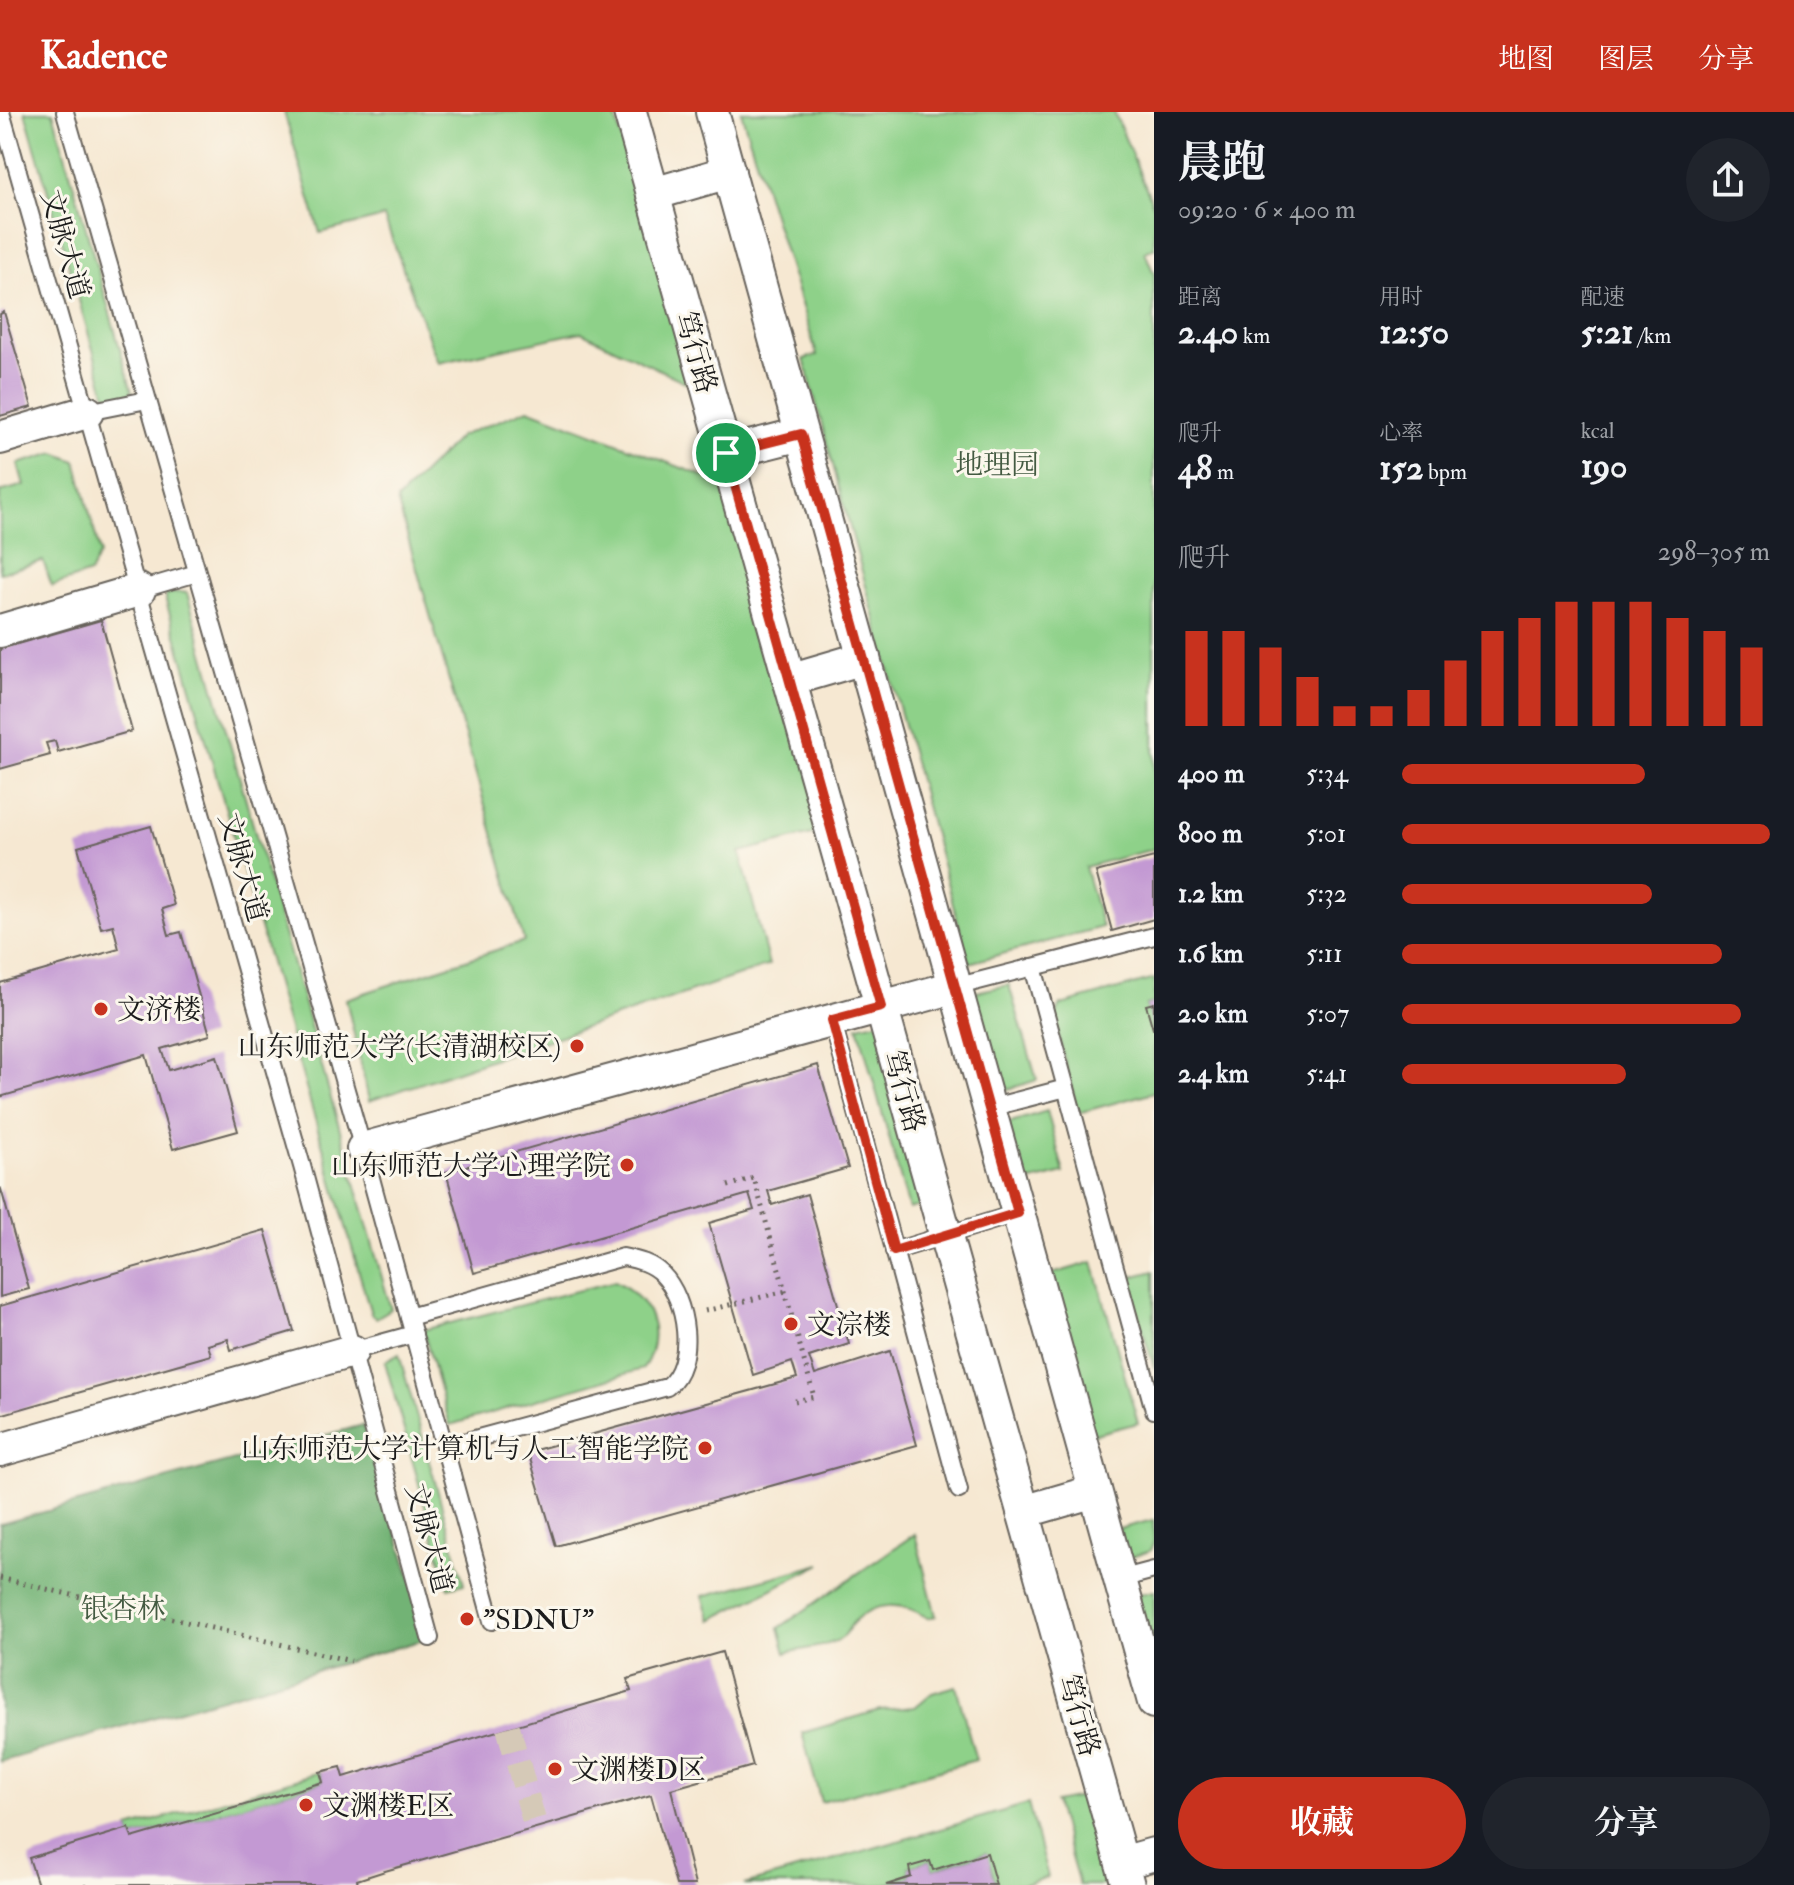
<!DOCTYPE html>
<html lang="zh">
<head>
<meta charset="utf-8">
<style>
	:root { --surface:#171b24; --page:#20242c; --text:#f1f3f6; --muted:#9ea1a6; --accent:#c8321e }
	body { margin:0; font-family:"IM FELL Double Pica","Noto Serif SC",serif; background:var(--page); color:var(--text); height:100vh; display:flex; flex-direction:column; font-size:30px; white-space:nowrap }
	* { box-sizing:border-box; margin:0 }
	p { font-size:26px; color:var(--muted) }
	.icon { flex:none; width:44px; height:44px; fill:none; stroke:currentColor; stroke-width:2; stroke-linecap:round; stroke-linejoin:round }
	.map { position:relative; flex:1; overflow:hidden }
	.details { display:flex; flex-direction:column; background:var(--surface); width:640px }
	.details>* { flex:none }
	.pin { position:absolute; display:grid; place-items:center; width:68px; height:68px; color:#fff; margin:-34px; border:4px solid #fff; border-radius:50%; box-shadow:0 2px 8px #0007 }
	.round { display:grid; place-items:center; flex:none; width:84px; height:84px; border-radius:42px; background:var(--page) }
	.summary { display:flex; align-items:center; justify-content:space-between; height:136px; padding:0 24px }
	h1 { font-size:44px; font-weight:700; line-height:60px }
	.metrics { display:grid; grid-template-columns:repeat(3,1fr); gap:12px; height:136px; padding:8px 24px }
	.metrics div { display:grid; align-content:center }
	.metrics b { font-size:34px; font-weight:700 }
	.metrics small { font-size:22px; font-weight:400 }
	.metrics p { font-size:22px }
	.chart { height:224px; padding:16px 24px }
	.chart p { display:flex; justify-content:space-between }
	.chart svg { width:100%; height:144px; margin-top:8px; stroke:var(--accent); stroke-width:6 }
	.cta { display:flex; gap:16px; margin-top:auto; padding:16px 24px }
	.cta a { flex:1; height:92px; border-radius:48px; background:var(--accent); color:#fff; font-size:32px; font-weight:700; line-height:92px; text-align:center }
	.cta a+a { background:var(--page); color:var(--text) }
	ul { padding:0 24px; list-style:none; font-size:26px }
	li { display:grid; grid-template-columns:128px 96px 1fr; align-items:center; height:60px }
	li i { height:20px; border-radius:10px; background:var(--accent) }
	header { display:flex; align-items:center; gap:48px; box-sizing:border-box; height:112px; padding:0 40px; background:var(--accent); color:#fff }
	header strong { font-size:38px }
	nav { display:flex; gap:44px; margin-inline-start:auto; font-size:28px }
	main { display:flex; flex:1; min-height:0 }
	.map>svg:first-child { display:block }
	.green { fill:#8ed189; stroke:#557652; stroke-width:2 }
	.forest { fill:#72b375; stroke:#476848; stroke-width:2 }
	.building { fill:#c399d3 }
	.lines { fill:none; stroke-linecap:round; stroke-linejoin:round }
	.pedestrian-tunnel { stroke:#d5c9b7; stroke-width:24; stroke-dasharray:24 12; stroke-linecap:butt }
	.service-casing { stroke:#68635c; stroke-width:20 }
	.minor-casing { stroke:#68635c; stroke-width:36 }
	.path { stroke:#68635c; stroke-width:5; stroke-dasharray:2 6; stroke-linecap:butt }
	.service { stroke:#fff; stroke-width:16 }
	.minor { stroke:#fff; stroke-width:32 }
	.route-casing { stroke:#fff; stroke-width:16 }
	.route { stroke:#c8321e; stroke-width:10 }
	.poi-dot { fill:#c8321e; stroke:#fbf7ec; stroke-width:3 }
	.labels { text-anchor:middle; stroke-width:6; stroke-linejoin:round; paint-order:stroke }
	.street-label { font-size:28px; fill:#1c1c1c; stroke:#fbf7ec }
	.park-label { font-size:28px; fill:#445b42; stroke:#fbf7ec }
	.poi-label { font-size:28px; fill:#1c1c1c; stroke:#fbf7ec; text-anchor:start }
</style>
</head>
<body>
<header>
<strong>Kadence</strong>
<nav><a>地图</a><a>图层</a><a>分享</a></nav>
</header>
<main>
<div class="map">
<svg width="1154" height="1773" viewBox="0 0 1154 1773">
	<rect width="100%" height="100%" fill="#fbf7ec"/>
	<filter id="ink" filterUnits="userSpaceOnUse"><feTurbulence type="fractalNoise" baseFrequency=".0125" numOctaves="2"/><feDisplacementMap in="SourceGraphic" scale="16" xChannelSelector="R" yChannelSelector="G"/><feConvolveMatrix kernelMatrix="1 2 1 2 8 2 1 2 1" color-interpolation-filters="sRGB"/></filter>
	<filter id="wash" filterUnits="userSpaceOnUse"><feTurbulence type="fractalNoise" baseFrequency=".006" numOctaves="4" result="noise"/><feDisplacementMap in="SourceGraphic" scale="32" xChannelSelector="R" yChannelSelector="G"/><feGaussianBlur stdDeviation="1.8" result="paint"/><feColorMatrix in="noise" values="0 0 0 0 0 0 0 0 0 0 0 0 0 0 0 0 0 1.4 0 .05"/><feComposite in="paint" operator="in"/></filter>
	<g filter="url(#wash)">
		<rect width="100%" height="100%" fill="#f6e8d2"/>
		<g class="green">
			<path d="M25 0H53L132 279 127 286 111 291 106 283Z"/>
			<path d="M284 0H614L691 273 581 220 438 251 384 105 320 121Z"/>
			<path d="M741 0H1114L1154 95V136L1145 140 1154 162V737L1085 755 1102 815 969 851 804 247 817 243Z"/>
			<path d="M528 297 732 375 824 719 740 740 769 853 369 989 346 887 524 829 397 388 460 324Z"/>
			<path d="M55 341 76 349 100 441 90 461 52 474 43 449 0 461V380L24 373 18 352Z"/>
			<path d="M180 480 187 481 391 1197 376 1206 371 1202 166 489V482Z"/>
			<path d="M1154 867V891L1146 893 1154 920V980L1078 1001 1054 907 1061 893Z"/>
			<path d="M1009 873 1037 968 993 982 965 882Z"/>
			<path d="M889 907 939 1089 909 1097 858 914Z"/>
			<path d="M1047 999 1064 1061 1017 1073 1001 1013Z"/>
			<path d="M1093 1150 1138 1311 1091 1323 1042 1165Z"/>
			<path d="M1154 1159V1256L1127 1166Z"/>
			<path d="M615 1169C651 1187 665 1221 643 1257L450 1313 423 1218Z"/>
			<path d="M399 1242 464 1472 448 1476 385 1250Z"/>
			<path d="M1153 1408 1154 1430 1150 1439 1126 1447 1118 1417Z"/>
			<path d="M915 1422 936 1504 928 1506C903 1490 875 1488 853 1511 849 1515 846 1523 842 1526 828 1535 802 1537 786 1541L779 1516Z"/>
			<path d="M821 1452 711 1508 703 1484Z"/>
			<path d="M1154 1479V1548L1134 1483Z"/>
			<path d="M956 1574 976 1648 821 1690 802 1621 880 1598 915 1595 932 1581Z"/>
			<path d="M320 1660 323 1670 132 1726 129 1716Z"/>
			<path d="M1086 1684 1112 1773H1079L1055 1690Z"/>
			<path d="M1028 1692 1048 1765 1022 1773H996L986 1741 933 1758 930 1749 909 1755 911 1765 883 1773H744Z"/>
		</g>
		<path class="forest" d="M363 1313 430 1526 0 1650V1412Z"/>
		<g id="blocks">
			<g class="building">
				<path d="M4 200 32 295 0 304V202Z"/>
				<path d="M101 508 132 619 58 640 55 629 46 631 50 643 0 657V537Z"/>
				<path d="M151 714 174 793 162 797 169 823 181 820 210 923 162 937 169 958 217 944 238 1019 173 1037 146 943 0 985V871L119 837 113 813 101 816 78 735Z"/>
				<path d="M1154 745V807L1112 819 1096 760Z"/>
				<path d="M1154 891V917H1153L1146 893Z"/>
				<path d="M818 953 848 1056 768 1079 772 1093 807 1082 849 1232 809 1245 815 1263 890 1239 917 1333 556 1434 528 1340 797 1266 792 1250 753 1263 709 1111 754 1098 749 1082 474 1161 446 1060Z"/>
				<path d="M1 1077 29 1177 0 1185V1078Z"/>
				<path d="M265 1118 294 1219 231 1238 228 1227 208 1233 211 1243 0 1303V1194Z"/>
				<path d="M722 1540 753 1654 671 1677 695 1773H676L651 1683 385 1759 357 1768 358 1773H38L29 1746 129 1716 132 1726 323 1670 320 1660 341 1655 344 1665 631 1579 627 1567Z"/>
				<path d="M987 1741 996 1773H886L911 1765 909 1755 930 1749 933 1758Z"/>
			</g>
		</g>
	</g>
	<g filter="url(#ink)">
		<use href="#blocks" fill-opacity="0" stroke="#68635c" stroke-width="2"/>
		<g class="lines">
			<path class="pedestrian-tunnel" d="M508 1615 536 1716"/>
			<defs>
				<g id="service">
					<path d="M1 0 302 1054 430 1526"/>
					<path d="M65 0 363 1037 492 1509"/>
					<path d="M87 300 147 288"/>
					<path d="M139 478 197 461"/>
					<path d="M1033 855 1154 1298"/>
					<path d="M955 875 1154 824"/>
					<path d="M832 908 959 1378"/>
					<path d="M989 996 1066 976"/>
					<path d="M894 1139 1018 1101"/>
					<path d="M409 1205 623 1145C638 1148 651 1151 662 1162 687 1187 697 1251 667 1275L445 1335"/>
					<path d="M352 1239 414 1222"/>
					<path d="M1120 1467 1154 1458"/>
				</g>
				<g id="minor">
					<path d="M630 0 1128 1773"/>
					<path d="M712 0 1154 1590"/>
					<path d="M653 82 729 60"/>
					<path d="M0 326 87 300"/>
					<path d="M726 341 801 322"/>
					<path d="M0 519 139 478"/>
					<path d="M789 568 864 546"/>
					<path d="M363 1037 955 875"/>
					<path d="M0 1338 352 1239"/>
					<path d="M1023 1400 1095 1379"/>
					<path d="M1122 1751 1154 1742"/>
				</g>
			</defs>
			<use href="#service" class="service-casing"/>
			<use href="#minor" class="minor-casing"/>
			<g class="path">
				<path d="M728 1074 754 1066 814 1285 795 1289"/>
				<path d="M705 1199 786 1179"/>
				<path d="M0 1466 351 1549"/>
			</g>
			<use href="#service" class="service"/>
			<use href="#minor" class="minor"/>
		</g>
	</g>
	<g class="lines" filter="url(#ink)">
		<defs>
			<path id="route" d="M801 322 1018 1101 894 1139 832 908 881 895 726 341Z"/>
		</defs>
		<use href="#route" class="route-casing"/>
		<use href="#route" class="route"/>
	</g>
	<g class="poi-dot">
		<circle cx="101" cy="897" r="8"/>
		<circle cx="577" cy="934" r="8"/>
		<circle cx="627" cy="1053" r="8"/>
		<circle cx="791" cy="1212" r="8"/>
		<circle cx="705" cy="1336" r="8"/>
		<circle cx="467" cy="1507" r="8"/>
		<circle cx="555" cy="1657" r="8"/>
		<circle cx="306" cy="1693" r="8"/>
	</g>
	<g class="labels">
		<g class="street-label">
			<text transform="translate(66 132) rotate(74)" y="10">文脉大道</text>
			<text transform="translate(697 240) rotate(74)" y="10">笃行路</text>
			<text transform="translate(244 755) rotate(74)" y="10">文脉大道</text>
			<text transform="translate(905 979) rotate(74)" y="10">笃行路</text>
			<text transform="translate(430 1426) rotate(75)" y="10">文脉大道</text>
			<text transform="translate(1080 1603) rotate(74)" y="10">笃行路</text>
		</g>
		<g class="park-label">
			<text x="997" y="362">地理园</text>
			<text x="123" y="1506">银杏林</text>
		</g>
		<g class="poi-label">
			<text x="117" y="907">文济楼</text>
			<text x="561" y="944" text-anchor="end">山东师范大学(长清湖校区)</text>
			<text x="611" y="1063" text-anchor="end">山东师范大学心理学院</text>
			<text x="807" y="1222">文淙楼</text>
			<text x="689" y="1346" text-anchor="end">山东师范大学计算机与人工智能学院</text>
			<text x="483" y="1517">"SDNU"</text>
			<text x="571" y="1667">文渊楼D区</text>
			<text x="322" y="1703">文渊楼E区</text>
		</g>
	</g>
</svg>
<div class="pin" style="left:726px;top:341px;background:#1e9e55"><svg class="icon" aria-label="arrive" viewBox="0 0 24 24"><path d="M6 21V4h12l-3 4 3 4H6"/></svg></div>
</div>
<section class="details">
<div class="summary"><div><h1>晨跑</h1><p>09:20 · 6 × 400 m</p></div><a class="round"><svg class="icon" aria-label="share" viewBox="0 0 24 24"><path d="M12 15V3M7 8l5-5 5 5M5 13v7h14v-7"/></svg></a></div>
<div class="metrics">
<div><p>距离</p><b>2.40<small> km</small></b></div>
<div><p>用时</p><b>12:50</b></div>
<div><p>配速</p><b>5:21<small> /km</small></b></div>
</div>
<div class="metrics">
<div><p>爬升</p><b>48<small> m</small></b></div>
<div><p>心率</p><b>152<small> bpm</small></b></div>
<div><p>kcal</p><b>190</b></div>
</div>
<div class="chart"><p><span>爬升</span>298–305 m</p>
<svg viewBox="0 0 160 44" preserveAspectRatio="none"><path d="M5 44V15M15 44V15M25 44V20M35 44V29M45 44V38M55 44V38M65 44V33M75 44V24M85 44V15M95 44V11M105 44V6M115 44V6M125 44V6M135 44V11M145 44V15M155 44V20"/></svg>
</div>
<ul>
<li><b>400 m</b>5:34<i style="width:66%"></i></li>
<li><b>800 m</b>5:01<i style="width:100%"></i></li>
<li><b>1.2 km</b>5:32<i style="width:68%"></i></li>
<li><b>1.6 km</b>5:11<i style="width:87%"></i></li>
<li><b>2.0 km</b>5:07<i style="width:92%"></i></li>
<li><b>2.4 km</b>5:41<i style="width:61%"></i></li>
</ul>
<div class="cta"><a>收藏</a><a>分享</a></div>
</section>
</main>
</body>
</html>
